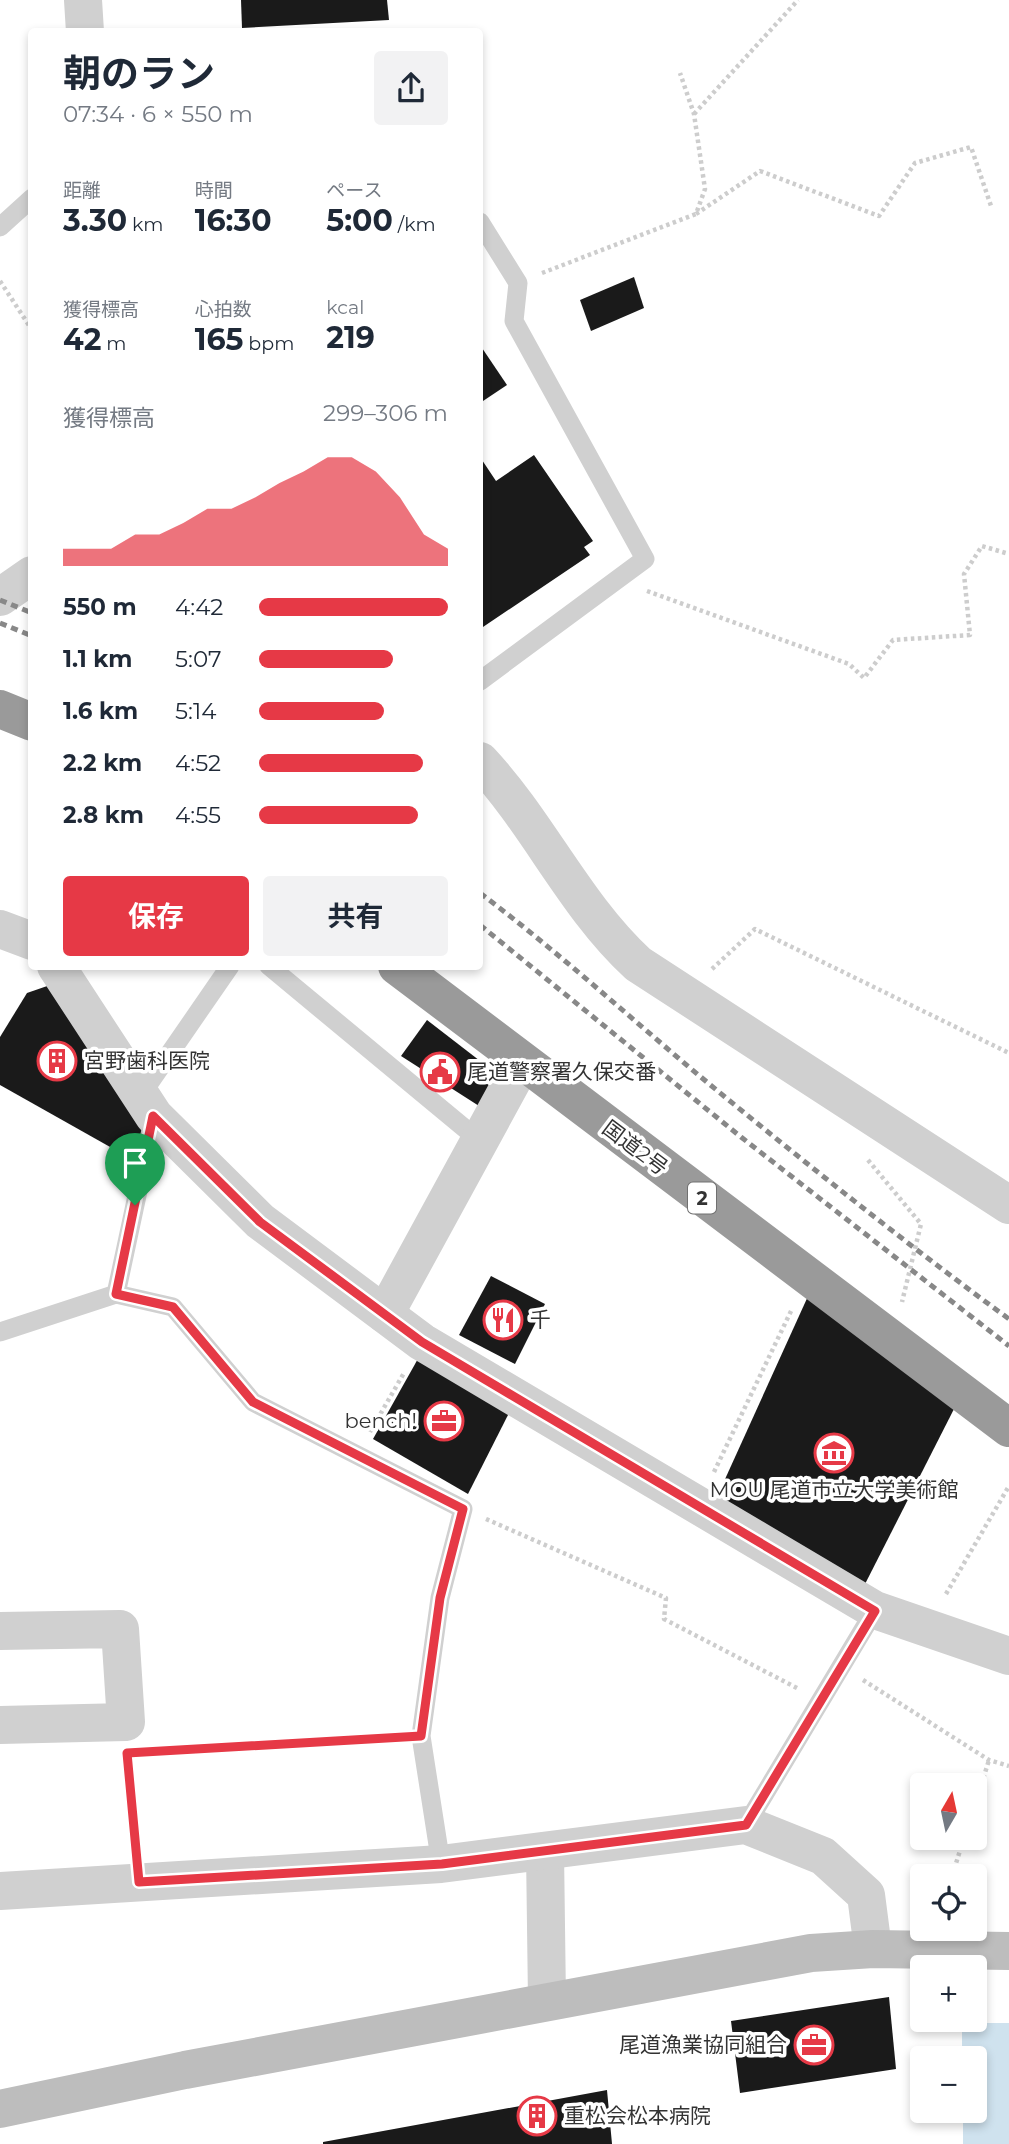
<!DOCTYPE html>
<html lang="ja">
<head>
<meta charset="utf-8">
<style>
	:root { --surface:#fff; --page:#f2f2f3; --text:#1f2937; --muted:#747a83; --accent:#e63946 }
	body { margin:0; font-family:Montserrat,"Noto Sans JP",sans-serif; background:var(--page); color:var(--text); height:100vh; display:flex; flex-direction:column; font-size:26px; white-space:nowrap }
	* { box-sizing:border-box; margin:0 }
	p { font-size:23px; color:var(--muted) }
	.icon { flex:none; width:38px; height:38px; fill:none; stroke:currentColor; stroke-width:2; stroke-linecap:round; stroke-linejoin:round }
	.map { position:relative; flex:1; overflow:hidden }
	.sheet { position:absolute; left:28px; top:28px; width:455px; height:942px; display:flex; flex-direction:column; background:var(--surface); border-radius:7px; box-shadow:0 4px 10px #0003 }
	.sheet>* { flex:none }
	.needle { width:46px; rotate:9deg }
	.buttons { position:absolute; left:910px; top:1773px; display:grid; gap:14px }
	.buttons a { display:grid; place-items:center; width:77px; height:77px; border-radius:7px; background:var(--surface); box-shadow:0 4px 10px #0003; font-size:35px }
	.pin { position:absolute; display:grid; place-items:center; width:60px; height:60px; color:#fff; margin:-72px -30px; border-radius:50% 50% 50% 0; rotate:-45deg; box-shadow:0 0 7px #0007 }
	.pin .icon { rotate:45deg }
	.round { display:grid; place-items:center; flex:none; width:74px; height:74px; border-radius:7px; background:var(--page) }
	.head { display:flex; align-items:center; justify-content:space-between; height:119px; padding:0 35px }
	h1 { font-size:38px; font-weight:700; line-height:52px }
	.figures { display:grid; grid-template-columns:repeat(3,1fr); gap:10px; height:119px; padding:7px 35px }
	.figures div { display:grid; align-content:center }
	.figures b { font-size:30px; font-weight:700 }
	.figures small { font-size:19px; font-weight:400 }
	.figures p { font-size:19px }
	.chart { height:196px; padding:14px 35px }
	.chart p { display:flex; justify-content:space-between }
	.chart svg { width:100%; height:126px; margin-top:7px; fill:var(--accent); opacity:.7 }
	.action { display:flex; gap:14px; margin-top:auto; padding:14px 35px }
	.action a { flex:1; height:80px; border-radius:7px; background:var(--accent); color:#fff; font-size:28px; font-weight:700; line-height:80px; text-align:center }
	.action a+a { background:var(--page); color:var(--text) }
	ul { padding:0 35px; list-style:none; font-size:23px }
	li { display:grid; grid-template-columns:112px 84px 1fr; align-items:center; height:52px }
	li i { height:18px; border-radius:9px; background:var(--accent) }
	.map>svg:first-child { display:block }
	.water { fill:#cfe2ee }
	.building { fill:#1a1a1a }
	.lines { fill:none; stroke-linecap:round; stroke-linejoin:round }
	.path { stroke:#cdcdcd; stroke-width:4.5; stroke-dasharray:3.5 3.5; stroke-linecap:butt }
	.lane { stroke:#d0d0d0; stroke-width:19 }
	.street { stroke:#d0d0d0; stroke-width:38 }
	.secondary { stroke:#bdbdbd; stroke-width:38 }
	.highway { stroke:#9a9a9a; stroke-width:38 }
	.rail { stroke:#888; stroke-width:5; stroke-dasharray:7 5; stroke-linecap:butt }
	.route-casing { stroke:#fff; stroke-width:14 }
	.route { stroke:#e63946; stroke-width:9 }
	.labels { text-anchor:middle; stroke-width:7; stroke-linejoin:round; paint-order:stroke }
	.shield { fill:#fff; stroke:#707070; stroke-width:2 }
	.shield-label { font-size:19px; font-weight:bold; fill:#333 }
	.poi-label { font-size:21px; fill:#333; stroke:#fff; text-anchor:start }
	.street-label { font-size:21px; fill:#333; stroke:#fff }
</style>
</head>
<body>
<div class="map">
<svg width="1009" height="2144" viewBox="0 0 1009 2144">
	<rect width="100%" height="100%" fill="#fff"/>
	<path class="water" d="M962 2023H1009V2144H963V2111L975 2110V2058H962Z"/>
	<g class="building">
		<path d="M241 0H387L389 20 242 28Z"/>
		<path d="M634 277 644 308 591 331 580 300Z"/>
		<path d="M480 345 507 385 480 403Z"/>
		<path d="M534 455 593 541 584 547 590 555 480 629V457L496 481Z"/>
		<path d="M53 984 147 1115 135 1161 0 1085V1037L27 993Z"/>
		<path d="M427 1020 506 1081 490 1113 401 1056Z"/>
		<path d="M491 1276 545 1304 515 1364 459 1335Z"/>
		<path d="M809 1294 955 1407 862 1590 716 1499Z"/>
		<path d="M424 1348 514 1403 468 1494 373 1439Z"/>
		<path d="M889 1997 896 2069 740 2093 731 2021Z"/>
		<path d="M607 2090 612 2144H323V2142Z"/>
	</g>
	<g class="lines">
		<g class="path">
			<path d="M694 114 798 0"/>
			<path d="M696 214 760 171 879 216 915 163 971 147 991 206"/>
			<path d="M542 273 696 214 705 189 694 114 680 73"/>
			<path d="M0 281 32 330"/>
			<path d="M647 591 849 664 864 678 893 640 970 635 964 574 982 546 1009 554"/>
			<path d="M712 969 755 929 1009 1053"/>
			<path d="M868 1160 921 1224 902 1302"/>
			<path d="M370 1432 404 1373"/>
			<path d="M714 1472 792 1309"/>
			<path d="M486 1519 666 1598 664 1619 797 1688"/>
			<path d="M946 1594 1009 1486"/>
			<path d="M863 1680 989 1760 1009 1766"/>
			<path d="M150 1752 392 1737"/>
			<path d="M128 1757 136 1846"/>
			<path d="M975 1805 989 1760"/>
			<path d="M952 1876 964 1838"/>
		</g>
		<g class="lane">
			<path d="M480 222 518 283 514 321 645 559 480 681"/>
			<path d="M0 227 32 198"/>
			<path d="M269 966 480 1141"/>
			<path d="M141 1095 230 966"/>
			<path d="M116 1294 154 1116"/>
			<path d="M0 1332 116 1294 173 1307 253 1402 463 1509 440 1598 421 1736 441 1864"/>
			<path d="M746 1825 875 1610"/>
		</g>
		<g class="street">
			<path d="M83 0 85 32"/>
			<path d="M0 597 32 575"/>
			<path d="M480 761C539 824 574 905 638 964L1009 1205"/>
			<path d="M0 929 32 941"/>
			<path d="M56 966 154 1116 260 1221 422 1342 875 1610 1009 1656"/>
			<path d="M385 1314 522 1063"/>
			<path d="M0 1631 120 1629 126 1722 0 1725"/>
			<path d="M545 1851 547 2001"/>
			<path d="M0 1891 441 1864 746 1825 823 1856 866 1895 873 1949"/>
		</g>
		<path class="secondary" d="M0 2109 185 2070 811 1953 873 1949 1009 1951"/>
		<g class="highway">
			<path d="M0 709 32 722"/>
			<path d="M397 966 1009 1428"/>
		</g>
		<g class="rail">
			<path d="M0 600 32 613"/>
			<path d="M0 623 32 636"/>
			<path d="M480 893C565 957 642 1029 725 1097 818 1173 912 1248 1009 1319"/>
			<path d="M480 925 741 1137 1009 1346"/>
		</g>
	</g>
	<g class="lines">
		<defs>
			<path id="route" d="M153 1116 260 1222 422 1342 875 1611 746 1825 442 1864 139 1882 127 1753 421 1736 440 1598 463 1509 253 1402 173 1307 116 1294Z"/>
		</defs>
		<use href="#route" class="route-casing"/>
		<use href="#route" class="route"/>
	</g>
	<defs>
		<symbol id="building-ring" viewBox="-11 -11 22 22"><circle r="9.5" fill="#fff" stroke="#e63946" stroke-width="1.5"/><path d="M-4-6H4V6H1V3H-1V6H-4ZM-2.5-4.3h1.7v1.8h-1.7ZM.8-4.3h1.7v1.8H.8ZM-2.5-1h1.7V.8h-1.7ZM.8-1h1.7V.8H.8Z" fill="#e63946"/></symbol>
		<symbol id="civic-ring" viewBox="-11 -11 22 22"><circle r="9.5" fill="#fff" stroke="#e63946" stroke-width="1.5"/><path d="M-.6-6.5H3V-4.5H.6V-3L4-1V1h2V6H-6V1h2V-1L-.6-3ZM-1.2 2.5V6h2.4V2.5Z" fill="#e63946"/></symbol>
		<symbol id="restaurant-ring" viewBox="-11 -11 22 22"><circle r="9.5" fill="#fff" stroke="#e63946" stroke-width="1.5"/><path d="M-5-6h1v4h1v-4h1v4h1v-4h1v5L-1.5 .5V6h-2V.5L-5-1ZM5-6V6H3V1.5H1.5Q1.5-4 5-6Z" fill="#e63946"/></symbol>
		<symbol id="office-ring" viewBox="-11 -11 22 22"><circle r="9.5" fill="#fff" stroke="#e63946" stroke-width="1.5"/><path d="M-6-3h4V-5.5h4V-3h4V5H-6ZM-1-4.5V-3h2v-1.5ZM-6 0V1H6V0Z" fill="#e63946"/></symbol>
		<symbol id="museum-ring" viewBox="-11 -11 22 22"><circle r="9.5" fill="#fff" stroke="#e63946" stroke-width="1.5"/><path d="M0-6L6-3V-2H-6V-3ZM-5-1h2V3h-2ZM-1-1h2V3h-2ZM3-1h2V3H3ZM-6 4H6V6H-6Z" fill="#e63946"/></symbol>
	</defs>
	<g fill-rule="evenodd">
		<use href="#building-ring" x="35" y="1039" width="44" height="44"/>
		<use href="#civic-ring" x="418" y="1050" width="44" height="44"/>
		<use href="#restaurant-ring" x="481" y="1298" width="44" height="44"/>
		<use href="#office-ring" x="422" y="1399" width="44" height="44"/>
		<use href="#museum-ring" x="812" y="1431" width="44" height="44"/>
		<use href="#office-ring" x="792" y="2023" width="44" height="44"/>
		<use href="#building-ring" x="515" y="2094" width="44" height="44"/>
	</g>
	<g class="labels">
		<rect class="shield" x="688" y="1182.5" width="28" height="31" rx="5"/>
		<g class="shield-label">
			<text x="702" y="1205">2</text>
		</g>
		<g class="poi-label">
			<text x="84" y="1068">宮野歯科医院</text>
			<text x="467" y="1079">尾道警察署久保交番</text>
			<text x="530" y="1327">千</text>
			<text x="417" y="1428" text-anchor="end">bench!</text>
			<text x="834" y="1497" text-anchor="middle">MOU 尾道市立大学美術館</text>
			<text x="787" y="2052" text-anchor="end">尾道漁業協同組合</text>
			<text x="564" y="2123">重松会松本病院</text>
		</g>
		<g class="street-label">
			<text transform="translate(635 1148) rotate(37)" y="7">国道2号</text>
		</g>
	</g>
</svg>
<div class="buttons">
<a><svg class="needle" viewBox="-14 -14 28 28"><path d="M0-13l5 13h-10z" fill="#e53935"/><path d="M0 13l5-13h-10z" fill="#747a83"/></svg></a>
<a><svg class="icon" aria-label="locate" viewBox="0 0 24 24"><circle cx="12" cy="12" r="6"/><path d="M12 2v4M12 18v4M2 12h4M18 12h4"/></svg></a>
<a>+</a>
<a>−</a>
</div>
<div class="pin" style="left:135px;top:1205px;background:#1e9e55"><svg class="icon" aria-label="arrive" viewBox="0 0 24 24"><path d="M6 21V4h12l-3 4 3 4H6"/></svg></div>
<section class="sheet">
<div class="head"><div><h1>朝のラン</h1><p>07:34 · 6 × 550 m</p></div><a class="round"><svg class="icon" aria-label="share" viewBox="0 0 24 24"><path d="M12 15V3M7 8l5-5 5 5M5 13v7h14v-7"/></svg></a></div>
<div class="figures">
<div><p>距離</p><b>3.30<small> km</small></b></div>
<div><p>時間</p><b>16:30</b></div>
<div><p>ペース</p><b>5:00<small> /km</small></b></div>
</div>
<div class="figures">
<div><p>獲得標高</p><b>42<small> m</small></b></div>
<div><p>心拍数</p><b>165<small> bpm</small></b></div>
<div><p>kcal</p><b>219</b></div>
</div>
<div class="chart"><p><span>獲得標高</span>299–306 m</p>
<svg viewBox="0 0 160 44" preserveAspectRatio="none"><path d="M0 44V38L10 38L20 38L30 33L40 33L50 29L60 24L70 24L80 20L90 15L100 11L110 6L120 6L130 11L140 20L150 33L160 38V44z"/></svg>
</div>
<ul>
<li><b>550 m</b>4:42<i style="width:100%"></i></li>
<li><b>1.1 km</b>5:07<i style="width:71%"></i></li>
<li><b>1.6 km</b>5:14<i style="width:66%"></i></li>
<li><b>2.2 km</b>4:52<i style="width:87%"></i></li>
<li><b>2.8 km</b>4:55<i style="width:84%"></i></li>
</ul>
<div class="action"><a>保存</a><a>共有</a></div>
</section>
</div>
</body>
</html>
